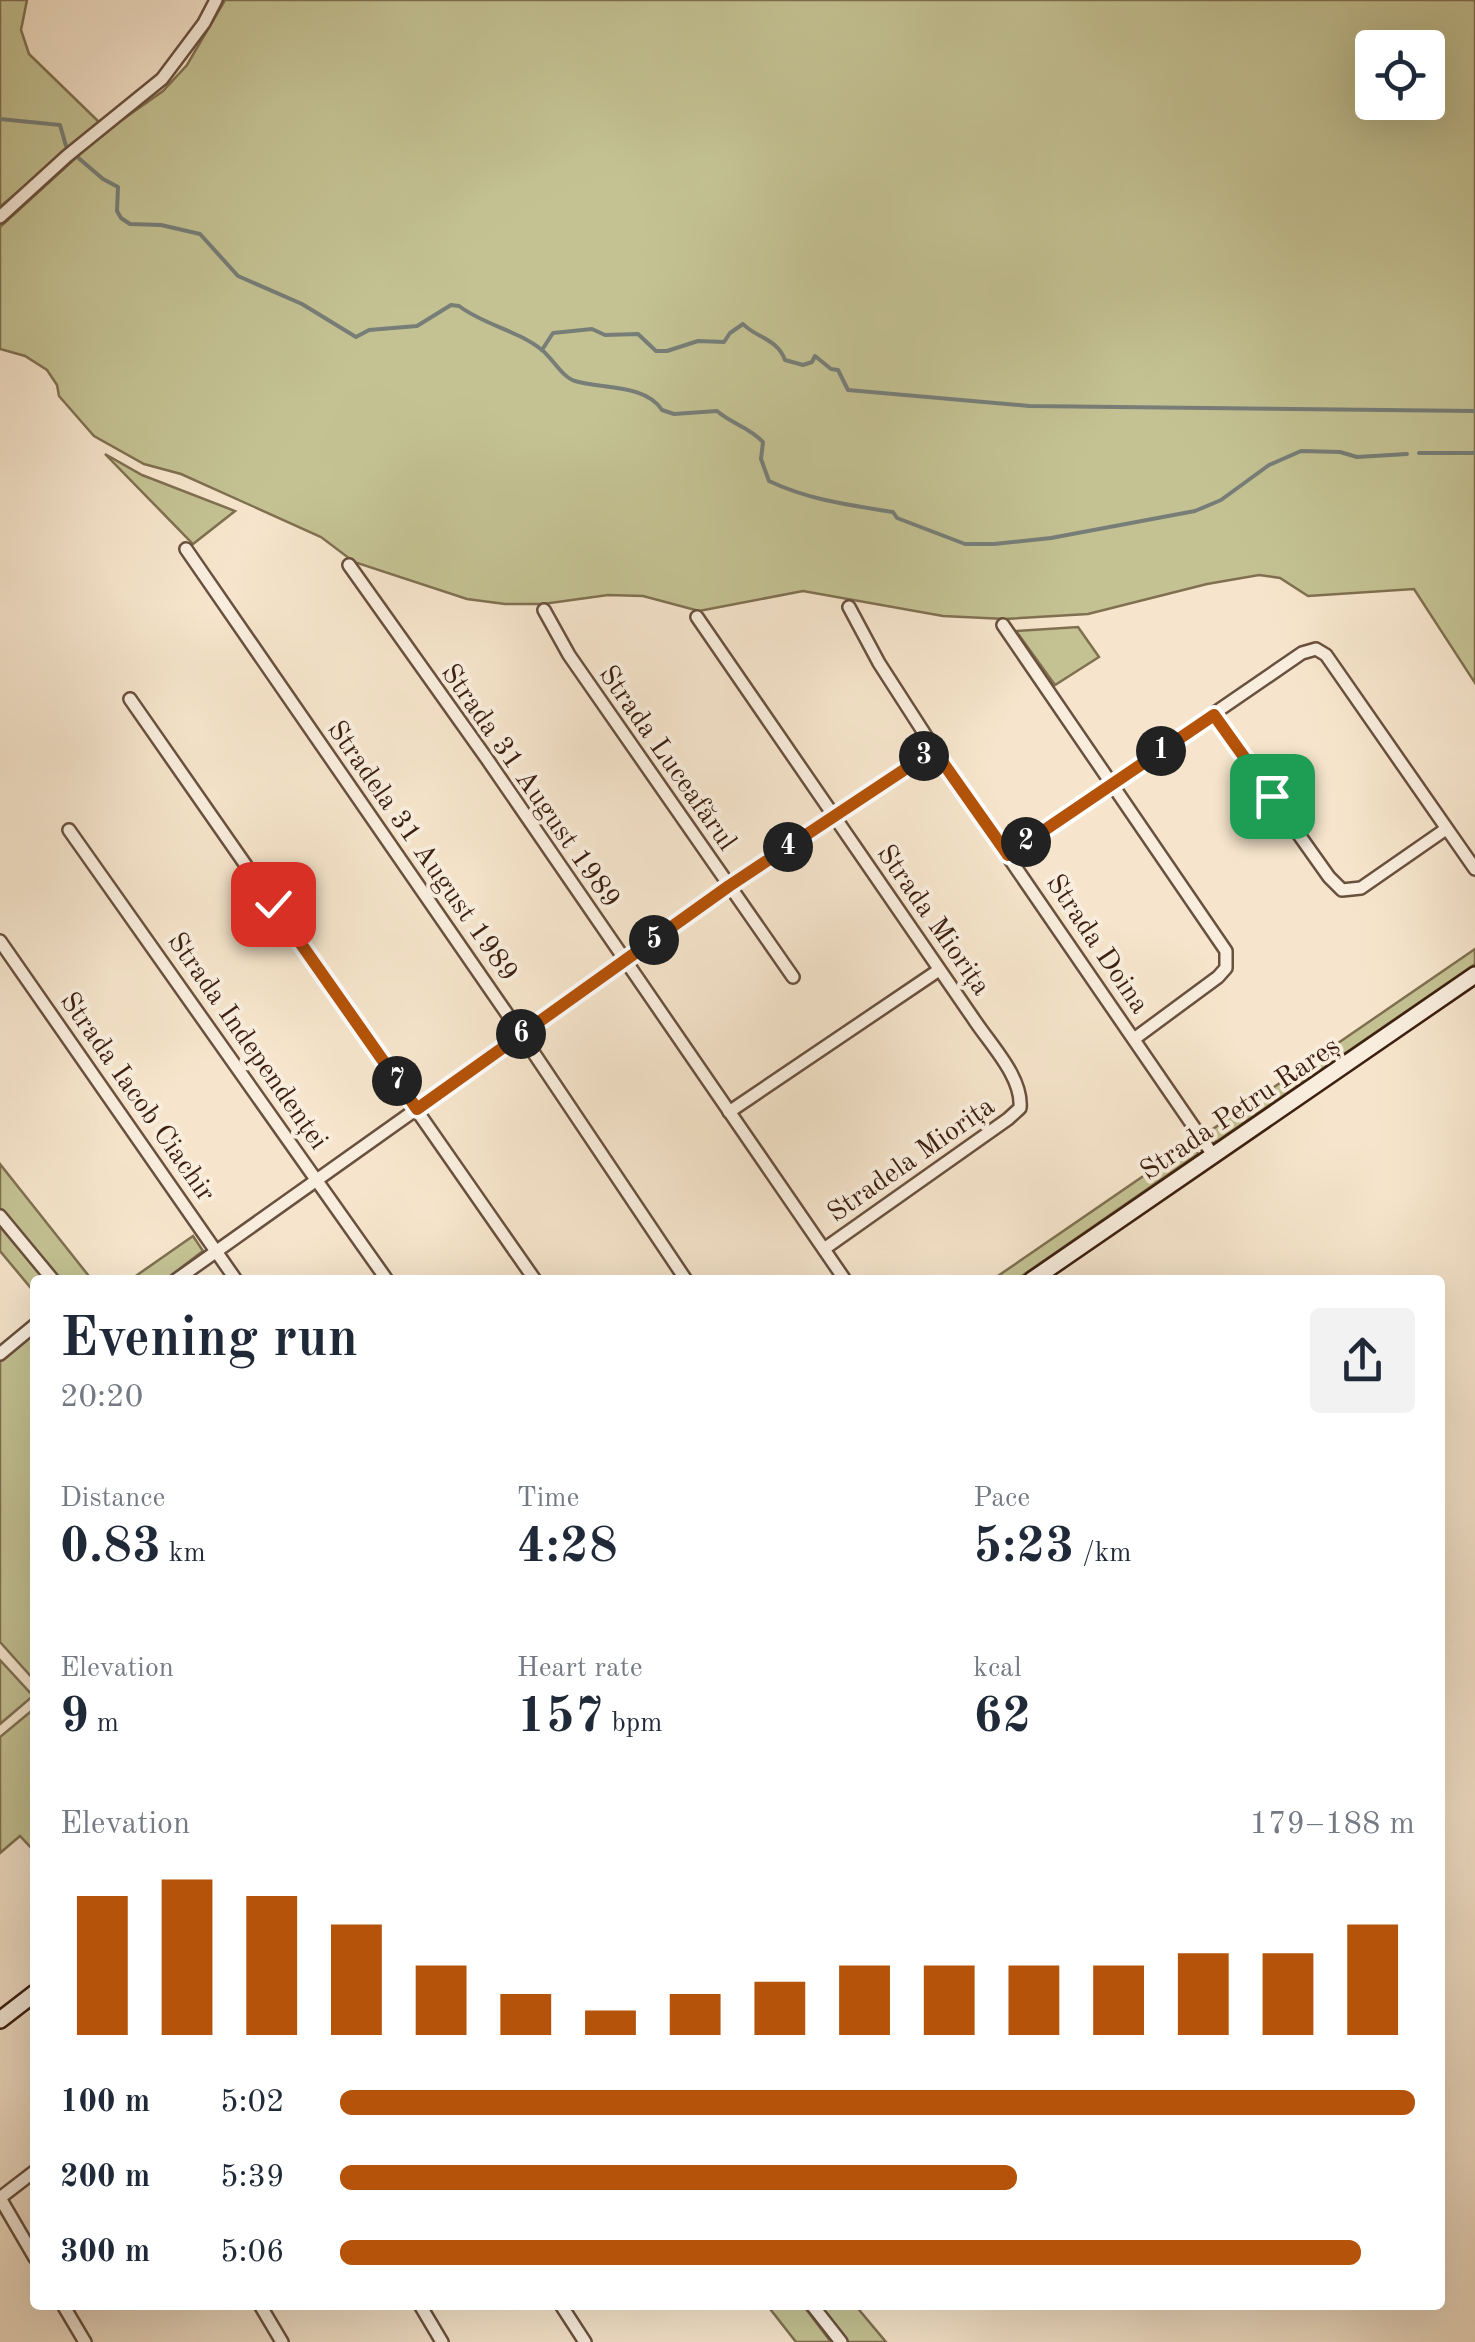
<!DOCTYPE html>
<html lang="en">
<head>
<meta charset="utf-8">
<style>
	:root { --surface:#fff; --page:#f2f2f3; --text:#1f2937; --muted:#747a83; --accent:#b45309 }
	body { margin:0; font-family:"Old Standard TT",serif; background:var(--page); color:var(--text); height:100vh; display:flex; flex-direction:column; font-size:38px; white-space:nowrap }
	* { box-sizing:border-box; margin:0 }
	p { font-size:32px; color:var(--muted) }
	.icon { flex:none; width:55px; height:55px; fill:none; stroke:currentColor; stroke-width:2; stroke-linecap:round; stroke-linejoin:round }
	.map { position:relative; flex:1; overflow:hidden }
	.sheet { position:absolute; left:30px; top:1275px; width:1415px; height:1035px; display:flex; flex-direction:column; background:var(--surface); border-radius:10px; box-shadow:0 10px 40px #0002 }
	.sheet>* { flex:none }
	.buttons { position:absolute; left:1355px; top:30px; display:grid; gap:20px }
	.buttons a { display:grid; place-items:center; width:90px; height:90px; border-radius:10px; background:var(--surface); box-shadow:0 10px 40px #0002; font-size:50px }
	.pin { position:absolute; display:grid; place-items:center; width:85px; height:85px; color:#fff; margin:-42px; border-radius:20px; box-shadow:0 5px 15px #0006 }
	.km { position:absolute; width:50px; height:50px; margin:-25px; border-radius:50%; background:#222; color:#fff; font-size:28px; line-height:50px; text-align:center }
	.round { display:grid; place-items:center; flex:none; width:105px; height:105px; border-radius:10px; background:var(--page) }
	.head { display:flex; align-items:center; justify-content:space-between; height:170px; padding:0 30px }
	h1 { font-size:55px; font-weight:800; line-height:75px }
	.metrics { display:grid; grid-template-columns:repeat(3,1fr); gap:15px; height:170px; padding:10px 30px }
	.metrics div { display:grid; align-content:center }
	.metrics b { font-size:50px; font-weight:800 }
	.metrics small { font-size:28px; font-weight:400 }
	.metrics p { font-size:28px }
	.chart { height:280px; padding:20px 30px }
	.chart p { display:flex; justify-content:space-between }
	.chart svg { width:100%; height:180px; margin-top:10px; stroke:var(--accent); stroke-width:6 }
	ul { padding:0 30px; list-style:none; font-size:32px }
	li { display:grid; grid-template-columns:160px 120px 1fr; align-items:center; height:75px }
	li i { height:25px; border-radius:12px; background:var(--accent) }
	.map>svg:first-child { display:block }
	.green { fill:#c4c293; stroke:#807051; stroke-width:2.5; fill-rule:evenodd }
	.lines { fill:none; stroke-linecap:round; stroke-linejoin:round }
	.stream { stroke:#777e78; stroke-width:4 }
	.street-casing { stroke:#6a503e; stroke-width:16 }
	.secondary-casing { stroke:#3c1f0f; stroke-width:20 }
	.street { stroke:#f9eede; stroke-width:11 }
	.secondary { stroke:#f9eede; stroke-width:15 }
	.route-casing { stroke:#fff; stroke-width:20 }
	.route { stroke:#b45309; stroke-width:12 }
	.labels { text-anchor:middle; stroke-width:8; stroke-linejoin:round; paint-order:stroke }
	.street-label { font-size:28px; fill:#3c1f0f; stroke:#f9eede }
</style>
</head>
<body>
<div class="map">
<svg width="1475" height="2342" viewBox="0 0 1475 2342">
	<rect width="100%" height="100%" fill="#f6e5cc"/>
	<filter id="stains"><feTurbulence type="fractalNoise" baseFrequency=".002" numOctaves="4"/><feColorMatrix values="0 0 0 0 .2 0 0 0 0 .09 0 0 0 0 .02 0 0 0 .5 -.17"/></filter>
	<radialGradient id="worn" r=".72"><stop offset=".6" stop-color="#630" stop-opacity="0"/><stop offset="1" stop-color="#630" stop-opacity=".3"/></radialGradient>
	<g class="green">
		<path d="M0 0H27L21 30 29 54 99 122 0 207Z"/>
		<path d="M225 0H1475V683L1414 589 1308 596 1280 578 1259 575 1207 584 1088 614 1005 619 943 616 803 591 699 611 643 596 608 595 543 604H505L467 599 354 562 321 537 181 474 144 464 94 436 59 396 57 385 47 370 25 356 0 349V227L102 134 163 91 187 65ZM1372 48H1428V102H1372Z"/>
		<path d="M105 454 142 475 235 511 193 544Z"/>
		<path d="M1078 627 1099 657 1055 685 1016 631Z"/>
		<path d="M1475 949V964L1216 1142 1207 1133Z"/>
		<path d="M1193 1142 1198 1154 1016 1280H992Z"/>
		<path d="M0 1164 92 1280H58L0 1208Z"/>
		<path d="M0 1224 46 1280H35V1293L0 1251Z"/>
		<path d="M193 1236 203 1251 165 1280H130Z"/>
		<path d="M35 1331V1681L0 1642V1361Z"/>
		<path d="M0 1660 33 1696 0 1724Z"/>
		<path d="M35 1708V1852L20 1836 0 1853V1737Z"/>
		<path d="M767 2305H803L831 2342H796Z"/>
		<path d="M820 2305H855L886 2342H848Z"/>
	</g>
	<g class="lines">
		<g class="stream">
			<path d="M0 119 60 125 66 146"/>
			<path d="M75 155 103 179 118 187 117 211 121 218 130 224 161 225 200 234 238 276 302 304 356 337 369 330 417 326 451 305 459 306C484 325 517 330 542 350 553 359 562 377 575 381 601 389 646 384 662 410L674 414 717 411C732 424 749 427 763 442L761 459 769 481C809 500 849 505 893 512L897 518 965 544H994L1051 538 1195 511 1221 500 1269 465 1301 451 1340 452 1357 457 1407 454"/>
			<path d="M542 350 553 333 592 329 605 335 638 334 656 351H667L698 341 724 342 730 333 743 324C756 338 777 338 785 360L803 365 812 362 815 356 831 369 838 370 848 390 1029 406 1475 411"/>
			<path d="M1419 453H1475"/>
		</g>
		<defs>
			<g id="street">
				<path d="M0 217 67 156 162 79 204 23 216 0"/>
				<path d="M186 549 521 1034 686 1280"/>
				<path d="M349 565 487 759 845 1280"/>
				<path d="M849 607 879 663 935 750 1213 1155"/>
				<path d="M544 610 569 655 793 977"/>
				<path d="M697 617 973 1018C989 1043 1023 1077 1020 1108L1008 1119 824 1249"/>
				<path d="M1003 625 1226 951V968L1218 977 1134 1039"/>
				<path d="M130 699 535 1280"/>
				<path d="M1214 715 1329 877 1342 890 1361 888 1446 829"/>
				<path d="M69 830 387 1280"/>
				<path d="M1008 855 1302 653 1316 649 1326 655 1475 869"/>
				<path d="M0 941 236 1280"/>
				<path d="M729 1112 939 970"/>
				<path d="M0 1216 53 1280"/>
				<path d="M176 1280 729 887 935 750"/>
				<path d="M0 1354 35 1325"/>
				<path d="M35 2171 0 2198 35 2258"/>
				<path d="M63 2305 85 2342"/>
				<path d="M260 2305 282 2342"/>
				<path d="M420 2305 442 2342"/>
				<path d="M561 2305 585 2342"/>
				<path d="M812 2305 841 2342"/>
			</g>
			<g id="secondary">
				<path d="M1032 1280 1475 975"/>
				<path d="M0 2020 35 1993"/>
			</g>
		</defs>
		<use href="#street" class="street-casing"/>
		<use href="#secondary" class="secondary-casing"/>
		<use href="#street" class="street"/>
		<use href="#secondary" class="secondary"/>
	</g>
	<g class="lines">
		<defs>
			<path id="route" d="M273 904 417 1109 729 886 934 750 1008 855 1214 715 1272 796"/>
		</defs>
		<use href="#route" class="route-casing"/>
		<use href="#route" class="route"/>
	</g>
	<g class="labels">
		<g class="street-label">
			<text transform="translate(669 757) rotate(55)" y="10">Strada Luceafărul</text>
			<text transform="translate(532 785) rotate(55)" y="10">Strada 31 August 1989</text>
			<text transform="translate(424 850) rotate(55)" y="10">Stradela 31 August 1989</text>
			<text transform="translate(935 919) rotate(55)" y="10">Strada Miorița</text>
			<text transform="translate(1099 943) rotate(56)" y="10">Strada Doina</text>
			<text transform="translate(249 1040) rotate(55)" y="10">Strada Independenței</text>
			<text transform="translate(139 1096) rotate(55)" y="10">Strada Iacob Ciachir</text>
			<text transform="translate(1239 1107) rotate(-34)" y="10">Strada Petru Rareș</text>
			<text transform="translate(910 1158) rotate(-35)" y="10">Stradela Miorița</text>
		</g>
	</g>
	<rect width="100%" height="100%" filter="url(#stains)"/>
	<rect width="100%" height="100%" fill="url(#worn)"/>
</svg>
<div class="buttons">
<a><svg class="icon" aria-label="locate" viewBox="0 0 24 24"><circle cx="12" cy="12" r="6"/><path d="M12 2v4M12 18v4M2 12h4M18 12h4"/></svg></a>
</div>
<div class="pin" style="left:1272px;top:796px;background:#1e9e55"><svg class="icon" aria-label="arrive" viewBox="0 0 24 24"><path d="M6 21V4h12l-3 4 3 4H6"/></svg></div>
<div class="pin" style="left:273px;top:904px;background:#d93025"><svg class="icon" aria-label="check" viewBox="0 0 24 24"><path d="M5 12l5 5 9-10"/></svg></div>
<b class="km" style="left:1161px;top:751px">1</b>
<b class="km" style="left:1026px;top:842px">2</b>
<b class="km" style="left:924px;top:756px">3</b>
<b class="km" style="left:788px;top:847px">4</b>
<b class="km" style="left:654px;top:940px">5</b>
<b class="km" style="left:521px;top:1034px">6</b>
<b class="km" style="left:397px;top:1081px">7</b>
<section class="sheet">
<div class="head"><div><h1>Evening run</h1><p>20:20</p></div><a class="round"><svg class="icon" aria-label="share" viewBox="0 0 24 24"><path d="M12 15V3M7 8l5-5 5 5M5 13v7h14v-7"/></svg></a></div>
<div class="metrics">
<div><p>Distance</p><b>0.83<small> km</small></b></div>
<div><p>Time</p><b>4:28</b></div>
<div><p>Pace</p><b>5:23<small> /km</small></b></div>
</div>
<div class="metrics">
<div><p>Elevation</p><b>9<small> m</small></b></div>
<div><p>Heart rate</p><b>157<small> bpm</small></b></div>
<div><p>kcal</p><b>62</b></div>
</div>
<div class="chart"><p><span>Elevation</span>179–188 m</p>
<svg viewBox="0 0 160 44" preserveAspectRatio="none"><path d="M5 44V10M15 44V6M25 44V10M35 44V17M45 44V27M55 44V34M65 44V38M75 44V34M85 44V31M95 44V27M105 44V27M115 44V27M125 44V27M135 44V24M145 44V24M155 44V17"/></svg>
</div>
<ul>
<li><b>100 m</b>5:02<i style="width:100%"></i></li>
<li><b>200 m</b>5:39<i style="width:63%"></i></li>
<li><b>300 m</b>5:06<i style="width:95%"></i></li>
</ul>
</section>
</div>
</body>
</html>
